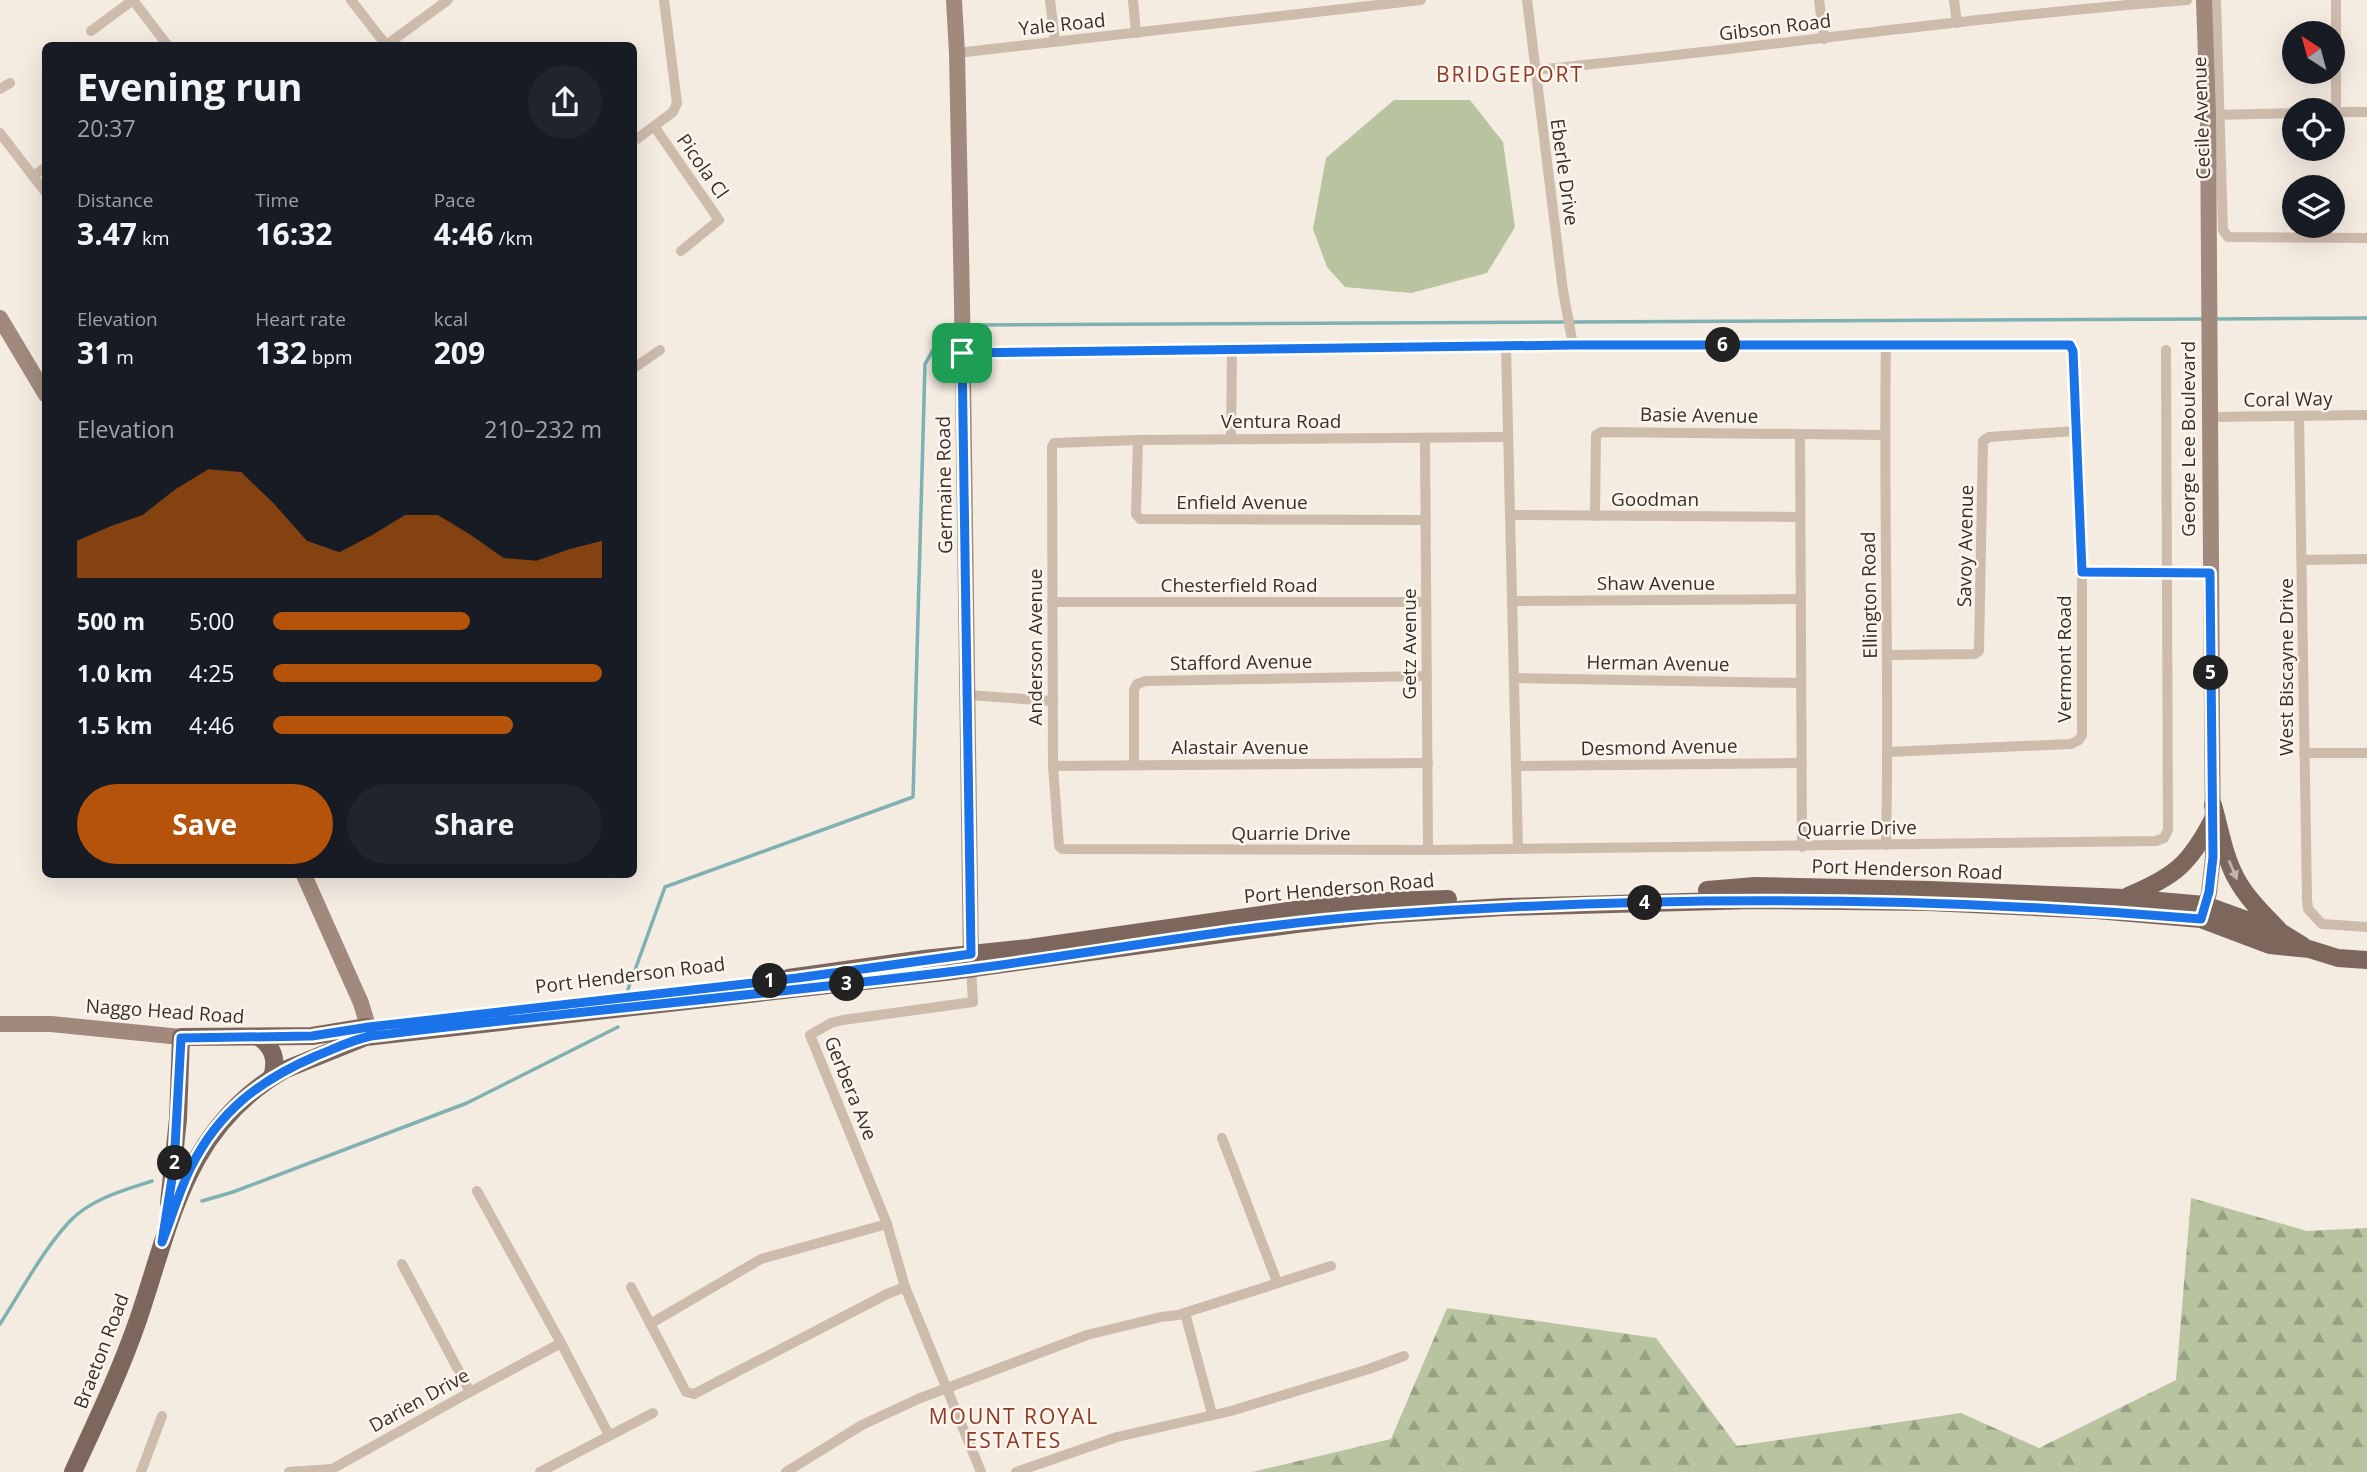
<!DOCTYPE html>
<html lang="en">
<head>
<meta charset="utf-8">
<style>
	:root { --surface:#171b24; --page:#20242c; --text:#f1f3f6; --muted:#9ea1a6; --accent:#b45309 }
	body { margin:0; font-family:"Open Sans",sans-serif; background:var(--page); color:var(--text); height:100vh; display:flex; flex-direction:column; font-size:26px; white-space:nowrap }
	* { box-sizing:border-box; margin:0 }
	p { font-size:23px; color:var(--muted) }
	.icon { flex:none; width:38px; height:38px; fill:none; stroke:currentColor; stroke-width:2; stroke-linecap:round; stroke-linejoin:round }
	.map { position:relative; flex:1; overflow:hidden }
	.sheet { position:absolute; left:42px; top:42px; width:595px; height:836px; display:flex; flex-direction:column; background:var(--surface); border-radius:10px; box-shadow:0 7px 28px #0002 }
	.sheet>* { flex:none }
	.needle { width:46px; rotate:324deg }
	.fabs { position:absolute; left:2282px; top:21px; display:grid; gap:14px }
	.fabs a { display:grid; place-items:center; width:63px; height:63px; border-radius:50%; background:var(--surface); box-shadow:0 7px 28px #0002; font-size:35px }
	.pin { position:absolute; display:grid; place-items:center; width:60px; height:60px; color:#fff; margin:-30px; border-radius:14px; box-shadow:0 4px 10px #0006 }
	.km { position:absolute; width:35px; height:35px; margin:-18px; border-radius:50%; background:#222; color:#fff; font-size:19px; line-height:35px; text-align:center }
	.round { display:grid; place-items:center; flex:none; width:74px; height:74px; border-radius:37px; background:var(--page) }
	.head { display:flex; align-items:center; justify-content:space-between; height:119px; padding:0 35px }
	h1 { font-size:38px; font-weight:700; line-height:52px }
	.stats { display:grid; grid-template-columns:repeat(3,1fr); gap:10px; height:119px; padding:7px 35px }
	.stats div { display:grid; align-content:center }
	.stats b { font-size:30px; font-weight:700 }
	.stats small { font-size:19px; font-weight:400 }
	.stats p { font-size:19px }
	.chart { height:196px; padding:14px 35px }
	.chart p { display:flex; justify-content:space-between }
	.chart svg { width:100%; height:126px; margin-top:7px; fill:var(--accent); opacity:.7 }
	.button { display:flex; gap:14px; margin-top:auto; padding:14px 35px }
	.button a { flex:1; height:80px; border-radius:42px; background:var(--accent); color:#fff; font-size:28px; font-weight:700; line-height:80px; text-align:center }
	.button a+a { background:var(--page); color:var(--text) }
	ul { padding:0 35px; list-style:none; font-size:23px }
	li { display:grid; grid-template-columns:112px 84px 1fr; align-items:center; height:52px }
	li i { height:18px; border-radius:9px; background:var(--accent) }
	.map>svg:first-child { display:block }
	.grass { fill:#b8c4a0 }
	.forest { fill:url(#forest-firs) }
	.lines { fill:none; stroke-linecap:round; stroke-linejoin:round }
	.stream { stroke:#7fb0b2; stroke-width:3.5 }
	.street { stroke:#cdbbac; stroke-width:10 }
	.secondary { stroke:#a18a7d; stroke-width:16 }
	.primary { stroke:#7d675c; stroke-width:18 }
	.oneway { fill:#c2b5ac }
	.route-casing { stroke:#fff; stroke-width:14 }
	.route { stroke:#1a73e8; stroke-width:9 }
	.labels { text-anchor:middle; stroke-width:5; stroke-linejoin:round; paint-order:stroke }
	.street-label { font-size:19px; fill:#3b302b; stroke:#fbf5ee }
	.neighbourhood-label { font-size:21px; letter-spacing:2px; fill:#8c3b22; stroke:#fbf5ee }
</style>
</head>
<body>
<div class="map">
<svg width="2367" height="1472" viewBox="0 0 2367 1472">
	<defs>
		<pattern id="forest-firs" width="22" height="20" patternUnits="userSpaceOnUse" patternTransform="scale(1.75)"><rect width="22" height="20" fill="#b8c4a0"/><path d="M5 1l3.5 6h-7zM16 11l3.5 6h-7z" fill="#97a083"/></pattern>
	</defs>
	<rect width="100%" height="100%" fill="#f4ebe1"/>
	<path class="grass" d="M1394 100H1470L1503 142 1515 227 1487 273 1411 293 1345 287 1327 267 1313 229 1326 158Z"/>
	<path class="forest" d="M2191 1198 2307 1231 2367 1228V1472H1252L1391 1439 1447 1308 1656 1338 1737 1446 1961 1413 2039 1448 2176 1380Z"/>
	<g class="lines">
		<g class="stream">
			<path d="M2213 319 2367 318"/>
			<path d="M1573 322 2205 319"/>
			<path d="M979 325 1565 322"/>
			<path d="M627 992 665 887 913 797 925 364 943 333"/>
			<path d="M202 1201 233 1192 467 1103 618 1027"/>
			<path d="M0 1324C22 1290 42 1251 70 1221 91 1199 124 1190 152 1181"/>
		</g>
		<g class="street">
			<path d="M351 0 386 45"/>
			<path d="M1050 0 1055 42"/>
			<path d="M1133 0 1136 33"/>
			<path d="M1527 0 1563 291 1573 345"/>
			<path d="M1819 0 1824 39"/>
			<path d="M1954 0 1957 23"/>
			<path d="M2216 0 2223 230 2228 237 2367 238"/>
			<path d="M91 31 133 0 168 46"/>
			<path d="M385 46 448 0"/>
			<path d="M957 53 1421 0"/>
			<path d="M1534 70C1752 49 1969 17 2187 0"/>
			<path d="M0 89 10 83"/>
			<path d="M2333 112H2367"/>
			<path d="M2336 112V0"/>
			<path d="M2213 115 2294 113"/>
			<path d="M654 126 719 220 681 251"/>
			<path d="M0 133 46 193"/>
			<path d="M634 141 673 112 677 103 664 0"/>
			<path d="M33 176 46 167"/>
			<path d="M1506 346 1518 849"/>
			<path d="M963 353 1573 345H2070L2073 351 2082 572V735L2079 740 2071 744 1888 752"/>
			<path d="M634 368 660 350"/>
			<path d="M2299 416 2307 899 2308 909 2322 924 2367 927"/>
			<path d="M2210 417 2367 415"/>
			<path d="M1800 434 1802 847"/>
			<path d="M1508 437 1138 440 1054 443 1052 447 1053 766 1059 846 1062 849 1428 850 2156 841 2164 838 2168 830 2166 350"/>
			<path d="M1425 438 1428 850"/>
			<path d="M1231 439 1232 350"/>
			<path d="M1138 440 1136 514 1140 519 1426 520"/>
			<path d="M1510 515 1800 517"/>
			<path d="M1595 516 1596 435 1601 432 1885 435"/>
			<path d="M2302 560 2367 559"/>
			<path d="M2082 572 2210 573"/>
			<path d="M1512 601 1801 599"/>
			<path d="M1052 602H1426"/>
			<path d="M1888 655 1975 654 1979 651 1983 441 1989 437 2075 431"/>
			<path d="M1514 678 1801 683"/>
			<path d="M968 695 1053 701"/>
			<path d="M2304 753H2367"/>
			<path d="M1134 765V690L1137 684 1146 681 1427 676"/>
			<path d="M1053 766 1428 763"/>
			<path d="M1516 766 1802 763"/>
			<path d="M1886 845C1890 678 1883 511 1886 344"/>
			<path d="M971 969 973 1002 843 1020 831 1023 810 1035 887 1224 905 1287 981 1472"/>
			<path d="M1222 1138 1277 1282"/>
			<path d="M477 1191 561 1343 609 1435"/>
			<path d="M402 1264 470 1392"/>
			<path d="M631 1287 686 1392 694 1394 887 1294 905 1287"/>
			<path d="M1185 1313 1212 1414"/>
			<path d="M650 1324 761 1259 887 1224"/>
			<path d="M141 1472 162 1416"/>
			<path d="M289 1472 332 1469 470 1392 561 1343"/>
			<path d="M540 1472 653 1413"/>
			<path d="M786 1472 862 1425 918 1399 1087 1335 1161 1317 1178 1315 1331 1266"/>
			<path d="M1016 1472 1117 1437 1231 1411 1369 1369 1404 1356"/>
		</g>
		<g class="secondary">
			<path d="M954 0 957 53 962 303 971 966"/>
			<path d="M0 318 46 395"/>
			<path d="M304 875 361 1003 371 1036"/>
			<path d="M2202 917 2209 893 2213 857 2208 115 2204 0"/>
			<path d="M0 1024H51L181 1037"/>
		</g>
		<g class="primary">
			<path d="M2213 805C2220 829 2224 856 2236 878 2246 897 2263 914 2278 929"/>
			<path d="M1707 890 1755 886 1929 890 2125 898 2205 905 2282 933 2303 946"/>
			<path d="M2128 896C2174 877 2190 864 2213 819"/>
			<path d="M788 978 924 959 1029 948 1295 910 1387 901 1448 899"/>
			<path d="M260 1038C274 1048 277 1061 272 1077"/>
			<path d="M169 1203 178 1119 181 1037 312 1036 367 1027"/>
			<path d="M73 1472C96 1422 120 1372 138 1320 172 1220 185 1128 284 1070L366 1037 945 972 1296 924 1377 915 1504 907 1755 900 1928 902 2096 910 2201 919 2270 945 2309 949 2338 958 2367 960"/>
		</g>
	</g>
	<defs><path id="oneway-solid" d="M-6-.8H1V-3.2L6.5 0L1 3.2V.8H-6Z" transform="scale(1.75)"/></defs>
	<use class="oneway" href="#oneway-solid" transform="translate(2233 870) rotate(67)"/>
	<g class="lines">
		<defs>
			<path id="route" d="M962 353 971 954 797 978 369 1027 371 1036C351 1040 334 1049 316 1056 260 1080 219 1111 191 1167 179 1191 172 1217 162 1242L174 1166 181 1038 312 1036 369 1027 371 1036C560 1013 750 996 940 973 1087 955 1232 926 1380 915 1653 895 1928 896 2201 919L2209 892 2213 857 2210 573 2082 572 2073 351 2070 345H1573L962 353"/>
		</defs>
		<use href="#route" class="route-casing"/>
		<use href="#route" class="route"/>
	</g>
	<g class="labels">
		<g class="street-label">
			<text transform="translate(1062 24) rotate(-6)" y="7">Yale Road</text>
			<text transform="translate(1775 27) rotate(-7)" y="7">Gibson Road</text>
			<text transform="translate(2201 118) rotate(-92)" y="7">Cecile Avenue</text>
			<text transform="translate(703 166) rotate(55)" y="7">Picola Cl</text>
			<text transform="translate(1565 172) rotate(82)" y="7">Eberle Drive</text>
			<text transform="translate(2288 399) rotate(-1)" y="7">Coral Way</text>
			<text transform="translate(1699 415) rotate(1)" y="7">Basie Avenue</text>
			<text x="1281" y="428">Ventura Road</text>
			<text transform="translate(2188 439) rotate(-90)" y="7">George Lee Boulevard</text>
			<text transform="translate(944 485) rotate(-91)" y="7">Germaine Road</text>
			<text x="1655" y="506">Goodman</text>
			<text x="1242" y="509">Enfield Avenue</text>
			<text transform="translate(1965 546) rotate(-89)" y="7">Savoy Avenue</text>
			<text x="1656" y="590">Shaw Avenue</text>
			<text x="1239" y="592">Chesterfield Road</text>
			<text transform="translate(1869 595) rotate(-91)" y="7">Ellington Road</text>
			<text transform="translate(1409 644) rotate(-90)" y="7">Getz Avenue</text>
			<text transform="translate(1035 647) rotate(-90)" y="7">Anderson Avenue</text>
			<text transform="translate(2064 659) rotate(-90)" y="7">Vermont Road</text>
			<text transform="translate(1241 662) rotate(-1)" y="7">Stafford Avenue</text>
			<text transform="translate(1658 663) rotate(1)" y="7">Herman Avenue</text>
			<text transform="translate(2286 667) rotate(-90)" y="7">West Biscayne Drive</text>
			<text x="1240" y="754">Alastair Avenue</text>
			<text transform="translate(1659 747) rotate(-1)" y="7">Desmond Avenue</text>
			<text transform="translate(1857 828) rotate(-1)" y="7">Quarrie Drive</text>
			<text x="1291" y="840">Quarrie Drive</text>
			<text transform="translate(1907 869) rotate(2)" y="7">Port Henderson Road</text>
			<text transform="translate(1339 888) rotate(-5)" y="7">Port Henderson Road</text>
			<text transform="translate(630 975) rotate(-7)" y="7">Port Henderson Road</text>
			<text transform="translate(165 1011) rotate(4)" y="7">Naggo Head Road</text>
			<text transform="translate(851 1088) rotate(68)" y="7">Gerbera Ave</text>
			<text transform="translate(101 1351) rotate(-69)" y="7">Braeton Road</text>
			<text transform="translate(419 1400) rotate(-29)" y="7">Darien Drive</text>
		</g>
		<g class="neighbourhood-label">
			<text x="1510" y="82">BRIDGEPORT</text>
			<text x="1014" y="1424">MOUNT ROYAL<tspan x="1014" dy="24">ESTATES</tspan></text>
		</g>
	</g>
</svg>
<div class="fabs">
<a><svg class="needle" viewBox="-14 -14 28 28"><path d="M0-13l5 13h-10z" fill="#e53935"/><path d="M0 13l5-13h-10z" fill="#9ea1a6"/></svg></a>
<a><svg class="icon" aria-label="locate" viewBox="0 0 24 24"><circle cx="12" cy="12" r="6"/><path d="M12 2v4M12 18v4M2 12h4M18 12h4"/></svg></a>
<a><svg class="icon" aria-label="layers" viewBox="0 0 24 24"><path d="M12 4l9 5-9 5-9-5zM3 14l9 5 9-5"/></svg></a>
</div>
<div class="pin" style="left:962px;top:353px;background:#1e9e55"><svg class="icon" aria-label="arrive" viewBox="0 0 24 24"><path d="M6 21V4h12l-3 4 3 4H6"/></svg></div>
<b class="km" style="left:770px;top:981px">1</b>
<b class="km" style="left:175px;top:1163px">2</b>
<b class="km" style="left:847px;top:984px">3</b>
<b class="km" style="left:1645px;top:903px">4</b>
<b class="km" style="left:2211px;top:673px">5</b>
<b class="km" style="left:1723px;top:345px">6</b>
<section class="sheet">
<div class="head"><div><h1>Evening run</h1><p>20:37</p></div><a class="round"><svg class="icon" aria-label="share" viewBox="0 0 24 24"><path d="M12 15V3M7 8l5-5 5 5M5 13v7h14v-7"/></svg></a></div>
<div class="stats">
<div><p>Distance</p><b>3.47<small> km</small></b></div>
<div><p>Time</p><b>16:32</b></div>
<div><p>Pace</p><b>4:46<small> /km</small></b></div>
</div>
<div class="stats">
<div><p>Elevation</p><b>31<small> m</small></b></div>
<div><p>Heart rate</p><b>132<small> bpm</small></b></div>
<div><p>kcal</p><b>209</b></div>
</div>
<div class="chart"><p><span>Elevation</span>210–232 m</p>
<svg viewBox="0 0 160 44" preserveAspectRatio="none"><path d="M0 44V31L10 26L20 22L30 13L40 6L50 7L60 18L70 31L80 35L90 29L100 22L110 22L120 29L130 37L140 38L150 34L160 31V44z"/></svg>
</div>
<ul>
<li><b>500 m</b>5:00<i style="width:60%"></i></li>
<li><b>1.0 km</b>4:25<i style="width:100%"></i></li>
<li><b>1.5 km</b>4:46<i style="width:73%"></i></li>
</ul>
<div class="button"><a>Save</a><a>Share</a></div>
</section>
</div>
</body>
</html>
